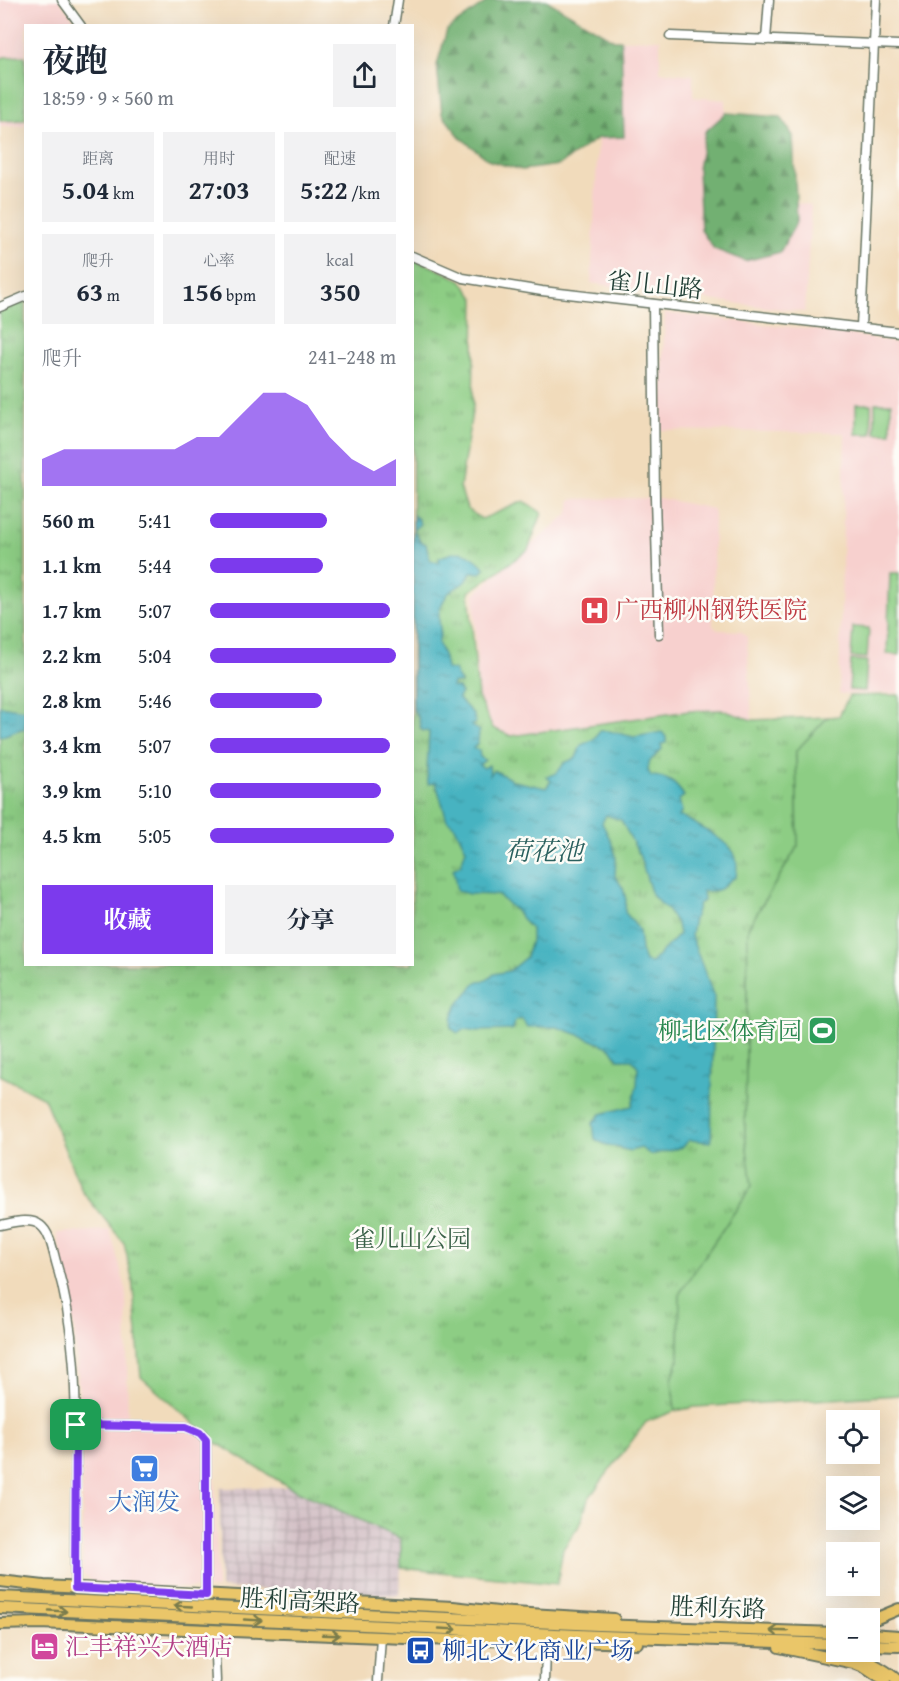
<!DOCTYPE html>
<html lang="zh">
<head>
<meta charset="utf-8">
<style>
	:root { --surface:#fff; --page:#f2f2f3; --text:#1f2937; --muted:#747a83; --accent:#7c3aed }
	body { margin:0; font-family:"Gentium Book Plus","Noto Serif SC",serif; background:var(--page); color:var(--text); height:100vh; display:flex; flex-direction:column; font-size:22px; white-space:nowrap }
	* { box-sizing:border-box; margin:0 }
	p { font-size:20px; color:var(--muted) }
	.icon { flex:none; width:33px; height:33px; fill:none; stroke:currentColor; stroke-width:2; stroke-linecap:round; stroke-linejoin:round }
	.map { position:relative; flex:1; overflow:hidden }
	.details { position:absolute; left:24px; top:24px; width:390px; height:942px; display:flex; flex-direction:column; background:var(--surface); border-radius:0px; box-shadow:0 6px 24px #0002 }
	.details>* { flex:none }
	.controls { position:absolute; left:826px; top:1410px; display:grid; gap:12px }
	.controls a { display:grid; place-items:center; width:54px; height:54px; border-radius:0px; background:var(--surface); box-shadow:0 6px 24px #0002; font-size:30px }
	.pin { position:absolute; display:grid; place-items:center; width:51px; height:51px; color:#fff; margin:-26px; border-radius:12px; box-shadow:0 3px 9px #0006 }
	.round { display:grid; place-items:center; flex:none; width:63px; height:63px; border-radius:0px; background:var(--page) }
	.summary { display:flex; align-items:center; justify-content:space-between; height:102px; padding:0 18px }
	h1 { font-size:33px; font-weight:700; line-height:45px }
	.figures { display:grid; grid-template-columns:repeat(3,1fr); gap:9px; height:102px; padding:6px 18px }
	.figures div { display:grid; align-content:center; border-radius:0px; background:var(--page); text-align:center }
	.figures b { font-size:26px; font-weight:700 }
	.figures small { font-size:16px; font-weight:400 }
	.figures p { font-size:16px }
	.chart { height:168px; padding:12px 18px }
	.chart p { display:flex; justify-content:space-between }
	.chart svg { width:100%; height:108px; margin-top:6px; fill:var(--accent); opacity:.7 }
	.primary-button { display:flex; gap:12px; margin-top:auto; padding:12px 18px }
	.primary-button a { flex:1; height:69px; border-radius:0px; background:var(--accent); color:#fff; font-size:24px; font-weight:700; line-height:69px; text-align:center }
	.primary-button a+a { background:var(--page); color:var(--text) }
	ul { padding:0 18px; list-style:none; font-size:20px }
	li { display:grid; grid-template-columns:96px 72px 1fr; align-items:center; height:45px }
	li i { height:15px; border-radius:8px; background:var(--accent) }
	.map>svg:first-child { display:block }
	.built { fill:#f7d0ce }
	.industrial { fill:url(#industrial-grid) }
	.forest { fill:url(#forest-firs); stroke:#487653; stroke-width:1.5 }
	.park { fill:url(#park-tufts); stroke:#56855c; stroke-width:1.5 }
	.pitch { fill:#8dcd84; stroke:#56855c; stroke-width:1.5 }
	.water { fill:url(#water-ripples); stroke:#32787a; stroke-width:1.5; fill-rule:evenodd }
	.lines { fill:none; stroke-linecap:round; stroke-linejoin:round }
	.minor-casing { stroke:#687463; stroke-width:11 }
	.major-casing { stroke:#687463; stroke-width:14 }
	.minor { stroke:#fff; stroke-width:8 }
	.major { stroke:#eac669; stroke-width:10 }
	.oneway { stroke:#7a7b4c }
	.route-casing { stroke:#fff; stroke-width:12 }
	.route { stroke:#7c3aed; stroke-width:8 }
	.labels { text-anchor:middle; stroke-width:5; stroke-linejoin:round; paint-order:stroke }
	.street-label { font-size:24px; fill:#1f3d34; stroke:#fdfcf7 }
	.health-label { font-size:24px; fill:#be3a42; stroke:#fdfcf7; text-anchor:start }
	.leisure-label { font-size:24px; fill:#27864d; stroke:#fdfcf7; text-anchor:end }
	.park-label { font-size:24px; fill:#3a6148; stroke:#fdfcf7 }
	.shop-label { font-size:24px; fill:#366cbe; stroke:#fdfcf7 }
	.hotel-label { font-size:24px; fill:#b23c85; stroke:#fdfcf7; text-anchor:start }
	.transit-label { font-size:24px; fill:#164399; stroke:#fdfcf7; text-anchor:start }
	.water-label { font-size:26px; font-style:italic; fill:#2b605e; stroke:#fdfcf7 }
</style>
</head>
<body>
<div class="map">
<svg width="899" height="1681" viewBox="0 0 899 1681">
	<defs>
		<pattern id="industrial-grid" width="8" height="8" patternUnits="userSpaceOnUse" patternTransform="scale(1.5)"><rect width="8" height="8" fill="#d2bec4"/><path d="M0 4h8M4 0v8" fill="none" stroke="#aa9ca0"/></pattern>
		<pattern id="forest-firs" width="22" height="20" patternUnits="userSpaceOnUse" patternTransform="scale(1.5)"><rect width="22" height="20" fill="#72b072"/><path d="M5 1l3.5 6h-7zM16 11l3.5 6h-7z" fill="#5d905e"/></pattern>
		<pattern id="park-tufts" width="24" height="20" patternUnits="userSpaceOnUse" patternTransform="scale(1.5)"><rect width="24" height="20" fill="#8dcd84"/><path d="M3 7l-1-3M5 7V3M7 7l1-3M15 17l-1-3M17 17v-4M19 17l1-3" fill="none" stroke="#73a86d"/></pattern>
		<pattern id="water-ripples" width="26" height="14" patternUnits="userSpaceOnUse" patternTransform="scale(1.5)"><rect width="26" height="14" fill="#46b3c1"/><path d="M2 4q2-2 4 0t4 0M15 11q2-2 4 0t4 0" fill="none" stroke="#3a939e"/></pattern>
	</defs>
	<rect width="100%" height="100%" fill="#fdfcf7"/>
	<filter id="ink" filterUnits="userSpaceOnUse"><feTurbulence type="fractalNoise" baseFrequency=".0167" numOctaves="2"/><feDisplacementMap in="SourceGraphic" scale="12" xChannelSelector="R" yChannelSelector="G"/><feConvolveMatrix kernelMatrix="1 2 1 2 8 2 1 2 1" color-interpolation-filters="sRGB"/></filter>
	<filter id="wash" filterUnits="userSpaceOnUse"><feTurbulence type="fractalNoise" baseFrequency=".008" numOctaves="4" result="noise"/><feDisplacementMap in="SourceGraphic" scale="24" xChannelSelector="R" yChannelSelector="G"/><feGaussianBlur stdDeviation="1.35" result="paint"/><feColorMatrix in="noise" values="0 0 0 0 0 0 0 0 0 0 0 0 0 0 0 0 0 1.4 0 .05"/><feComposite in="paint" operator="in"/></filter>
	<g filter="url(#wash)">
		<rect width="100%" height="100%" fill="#f1dbbb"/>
		<g class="built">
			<path d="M0 0H59L78 25 26 26 25 126 0 127Z"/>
			<path d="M660 39V72L693 75V97L726 100V113L781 117 793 136 796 203 811 205 805 312 678 296 591 283 598 138 624 136 621 40Z"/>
			<path d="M665 313 843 333 899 343V693L839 694 845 433 660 430Z"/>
			<path d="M659 498 714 509 713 626 719 630 741 631 747 637 752 720 722 710 689 711 511 736 493 728 478 697 474 594 569 513 571 499Z"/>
			<path d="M110 1230 126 1289 128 1422 195 1425 215 1442 217 1589 95 1585 83 1574 81 1422 74 1328 57 1233Z"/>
		</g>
		<path class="industrial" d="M289 1487 401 1539V1568L399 1595 220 1588V1488Z"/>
		<g class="forest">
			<path d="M489 0H546L614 40H621L624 137 598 138 559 165 522 170 490 161 461 138 442 114 437 65 447 30Z"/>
			<path d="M726 113 781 117 793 136 797 221 780 252 745 261 714 249 701 230 698 169 705 132Z"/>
		</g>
		<path class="park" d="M413 258 461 280 475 299 473 406 460 487 467 509 482 519 524 501 542 513 528 550 469 592 478 697 493 728 511 736 689 711 722 710 752 720 828 717 796 751 798 846 748 928 745 1133 752 1186 680 1293 679 1358 672 1380 675 1411 646 1422 588 1499 581 1523 563 1549 557 1584 401 1568V1539L289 1487 215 1442 141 1377 132 1278 124 1243 82 1191 44 1098 0 1075V309L25 299 26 964H412Z"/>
		<g class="pitch">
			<path d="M25 56V120L0 121V59L4 57Z"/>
			<rect x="875" y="403" width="16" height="30"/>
			<path d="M856 404H871L872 434H856Z"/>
			<path d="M890 573H899V655L887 654Z"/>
			<path d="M853 627 869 628 867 658 851 657Z"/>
			<path d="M851 660 867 661 865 691 849 690Z"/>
			<path d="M899 695V1395L695 1407 675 1411 672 1380 679 1358 680 1293 752 1186 745 1133 748 928 798 846 796 751 828 717 839 716 849 696Z"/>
		</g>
		<g class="water">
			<path d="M413 515 418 519 420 524 414 530 420 541 426 544 430 560 439 563V558C461 548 469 551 485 568L481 573 471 572C465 588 453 586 447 595 444 599 440 608 439 613 438 624 443 633 438 642L444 658 446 669 454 670 461 683H453L452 687 458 688 461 693 458 698 473 714 476 723 471 725 479 731 478 743 473 748 479 750 480 757 485 760 479 765 484 768 489 765 490 775 494 770 514 781 546 788 551 781 546 776C557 775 559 771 564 763L576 758 581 745 593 740 600 731H609L634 737 662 732 666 737V743L661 744 662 749 649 762 648 770 651 776C668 777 675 782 684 796L679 800 682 812 678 817H683C696 825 727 840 734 853 738 861 737 869 736 877 729 880 728 882 723 887 718 892 710 891 703 891L704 901 699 903 693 923 691 936 714 997 711 1142 689 1140 683 1147 651 1155 641 1148 630 1151 604 1144 595 1139 593 1123 601 1114 632 1106 637 1085 638 1067 632 1059H618L611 1048 585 1037 557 1027H527L522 1019 515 1021 513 1030 477 1031 465 1029 458 1033 451 1028C451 1007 465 996 478 981L487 980 494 974 509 971 526 957 531 941V929L516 911 498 895 469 894 457 891 453 869 461 865 466 849 455 827 447 820 436 783 428 784 427 770 429 732 421 730 418 717 413 709ZM606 815 621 820 639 854 652 895 668 911 677 924 679 934 651 963 645 962 641 950 639 930 625 912 626 900 623 888 615 876 616 857 611 841 602 823Z"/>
			<path d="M0 706 25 710V729C17 728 9 736 0 736Z"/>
		</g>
	</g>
	<g filter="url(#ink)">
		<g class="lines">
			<defs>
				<g id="minor">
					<path d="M62 0 81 26"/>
					<path d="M394 26 398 0"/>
					<path d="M670 36 899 45"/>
					<path d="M766 40 769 0"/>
					<path d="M412 256 463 278 542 291 899 332"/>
					<path d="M653 304 655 498 659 634"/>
					<path d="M0 307 26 296"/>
					<path d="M861 327 876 0"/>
					<path d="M0 1225C11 1223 30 1217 40 1225 50 1232 53 1251 56 1262 76 1329 76 1392 76 1460 75 1503 75 1545 75 1588"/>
					<path d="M76 1425 186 1427 200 1433 206 1440V1595"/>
					<path d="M214 1630 216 1681"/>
					<path d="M378 1681 381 1637"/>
					<path d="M545 1681 546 1649"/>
				</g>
				<g id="major">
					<path d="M0 1581 44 1586 453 1607 498 1612 614 1619"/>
					<path d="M0 1597 598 1625 837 1633"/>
					<path d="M0 1608 599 1636 837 1644"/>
					<path d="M870 1621 899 1609"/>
					<path d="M0 1624 39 1623 453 1640 500 1639 637 1643"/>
					<path d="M870 1634 899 1636"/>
					<path d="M870 1645 899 1646"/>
					<path d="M779 1647 854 1663 864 1667 885 1681"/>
					<path d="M839 1652C861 1657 881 1666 898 1681"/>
				</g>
			</defs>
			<use href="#minor" class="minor-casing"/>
			<use href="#major" class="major-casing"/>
			<use href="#minor" class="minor"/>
			<use href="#major" class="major"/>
		</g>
		<defs><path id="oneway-shaft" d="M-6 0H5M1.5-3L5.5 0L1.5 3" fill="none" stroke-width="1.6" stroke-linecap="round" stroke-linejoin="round" transform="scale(1.5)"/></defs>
		<g class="oneway">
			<use href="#oneway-shaft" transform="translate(183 1606) rotate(-177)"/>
			<use href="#oneway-shaft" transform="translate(58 1611) rotate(3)"/>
			<use href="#oneway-shaft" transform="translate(253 1620) rotate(3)"/>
			<use href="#oneway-shaft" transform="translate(448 1629) rotate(3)"/>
			<use href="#oneway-shaft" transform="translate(779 1631) rotate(-178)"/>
			<use href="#oneway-shaft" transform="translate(331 1635) rotate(2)"/>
		</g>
	</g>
	<g class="lines" filter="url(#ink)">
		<defs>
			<path id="route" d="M76 1425 186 1427 200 1433 206 1440V1595L75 1588Z"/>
		</defs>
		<use href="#route" class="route-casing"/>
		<use href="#route" class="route"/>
	</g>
	<defs>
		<symbol id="hospital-square" viewBox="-11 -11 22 22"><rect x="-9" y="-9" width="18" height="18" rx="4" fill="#e0444e" stroke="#fdfcf7"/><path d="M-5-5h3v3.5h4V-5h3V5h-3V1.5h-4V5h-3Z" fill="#fff"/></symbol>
		<symbol id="stadium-square" viewBox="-11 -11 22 22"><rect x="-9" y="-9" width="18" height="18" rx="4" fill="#2e9e5b" stroke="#fdfcf7"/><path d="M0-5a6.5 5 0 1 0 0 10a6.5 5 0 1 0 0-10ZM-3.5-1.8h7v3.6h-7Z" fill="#fff"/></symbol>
		<symbol id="supermarket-square" viewBox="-11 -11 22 22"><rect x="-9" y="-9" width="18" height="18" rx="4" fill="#3f7fe0" stroke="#fdfcf7"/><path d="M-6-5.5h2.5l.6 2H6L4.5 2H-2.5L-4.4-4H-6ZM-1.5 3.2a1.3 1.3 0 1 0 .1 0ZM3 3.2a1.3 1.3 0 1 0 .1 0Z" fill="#fff"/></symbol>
		<symbol id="hotel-square" viewBox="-11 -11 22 22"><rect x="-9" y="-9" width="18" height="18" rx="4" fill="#d1479c" stroke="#fdfcf7"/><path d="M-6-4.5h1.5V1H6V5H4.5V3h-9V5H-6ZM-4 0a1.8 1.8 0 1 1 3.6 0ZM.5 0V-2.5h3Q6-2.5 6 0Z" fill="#fff"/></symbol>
		<symbol id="bus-square" viewBox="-11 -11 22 22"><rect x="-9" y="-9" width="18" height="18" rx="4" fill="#1a4fb4" stroke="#fdfcf7"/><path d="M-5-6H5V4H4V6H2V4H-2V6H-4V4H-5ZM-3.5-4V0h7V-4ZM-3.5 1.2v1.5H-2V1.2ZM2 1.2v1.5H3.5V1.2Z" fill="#fff"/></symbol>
	</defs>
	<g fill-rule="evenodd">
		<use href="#hospital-square" x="578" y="594" width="33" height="33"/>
		<use href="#stadium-square" x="806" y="1014" width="33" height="33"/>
		<use href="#supermarket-square" x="128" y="1452" width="33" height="33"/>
		<use href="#hotel-square" x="28" y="1630" width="33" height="33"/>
		<use href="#bus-square" x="404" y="1634" width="33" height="33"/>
	</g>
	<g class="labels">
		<g class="street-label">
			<text transform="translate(655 285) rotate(6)" y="8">雀儿山路</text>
			<text transform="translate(300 1601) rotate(3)" y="8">胜利高架路</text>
			<text transform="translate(718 1608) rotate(2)" y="8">胜利东路</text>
		</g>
		<g class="health-label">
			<text x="615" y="618">广西柳州钢铁医院</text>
		</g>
		<g class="leisure-label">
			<text x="802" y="1039">柳北区体育园</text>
		</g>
		<g class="park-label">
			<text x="411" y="1247">雀儿山公园</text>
		</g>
		<g class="shop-label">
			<text x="144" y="1510">大润发</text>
		</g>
		<g class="hotel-label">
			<text x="65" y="1655">汇丰祥兴大酒店</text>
		</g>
		<g class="transit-label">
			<text x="442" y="1659">柳北文化商业广场</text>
		</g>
		<g class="water-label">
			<text x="544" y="860">荷花池</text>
		</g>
	</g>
</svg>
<div class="controls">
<a><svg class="icon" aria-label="locate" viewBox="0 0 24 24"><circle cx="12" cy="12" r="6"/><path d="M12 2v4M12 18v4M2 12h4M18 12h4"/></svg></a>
<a><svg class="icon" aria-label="layers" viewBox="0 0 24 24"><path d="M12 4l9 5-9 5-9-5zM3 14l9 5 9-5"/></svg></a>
<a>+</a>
<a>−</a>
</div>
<div class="pin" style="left:76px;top:1425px;background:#1e9e55"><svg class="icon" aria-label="arrive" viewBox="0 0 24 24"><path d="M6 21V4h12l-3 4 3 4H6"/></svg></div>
<section class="details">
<div class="summary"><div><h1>夜跑</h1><p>18:59 · 9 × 560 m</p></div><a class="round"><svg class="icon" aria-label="share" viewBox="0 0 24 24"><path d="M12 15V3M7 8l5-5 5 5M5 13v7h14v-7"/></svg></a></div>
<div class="figures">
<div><p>距离</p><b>5.04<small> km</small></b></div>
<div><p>用时</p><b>27:03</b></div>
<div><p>配速</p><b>5:22<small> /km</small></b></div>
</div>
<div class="figures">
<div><p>爬升</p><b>63<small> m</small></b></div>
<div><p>心率</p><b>156<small> bpm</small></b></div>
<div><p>kcal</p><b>350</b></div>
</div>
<div class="chart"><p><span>爬升</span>241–248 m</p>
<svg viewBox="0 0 160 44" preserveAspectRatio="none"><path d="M0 44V33L10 29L20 29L30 29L40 29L50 29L60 29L70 24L80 24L90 15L100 6L110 6L120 11L130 24L140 33L150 38L160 33V44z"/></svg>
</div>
<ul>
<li><b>560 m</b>5:41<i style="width:63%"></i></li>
<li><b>1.1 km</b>5:44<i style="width:61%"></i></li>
<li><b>1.7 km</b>5:07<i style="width:97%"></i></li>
<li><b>2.2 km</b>5:04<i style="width:100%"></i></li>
<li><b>2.8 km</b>5:46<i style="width:60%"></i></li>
<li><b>3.4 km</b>5:07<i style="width:97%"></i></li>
<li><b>3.9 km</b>5:10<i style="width:92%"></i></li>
<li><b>4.5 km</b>5:05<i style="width:99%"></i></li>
</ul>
<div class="primary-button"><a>收藏</a><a>分享</a></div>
</section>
</div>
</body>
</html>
